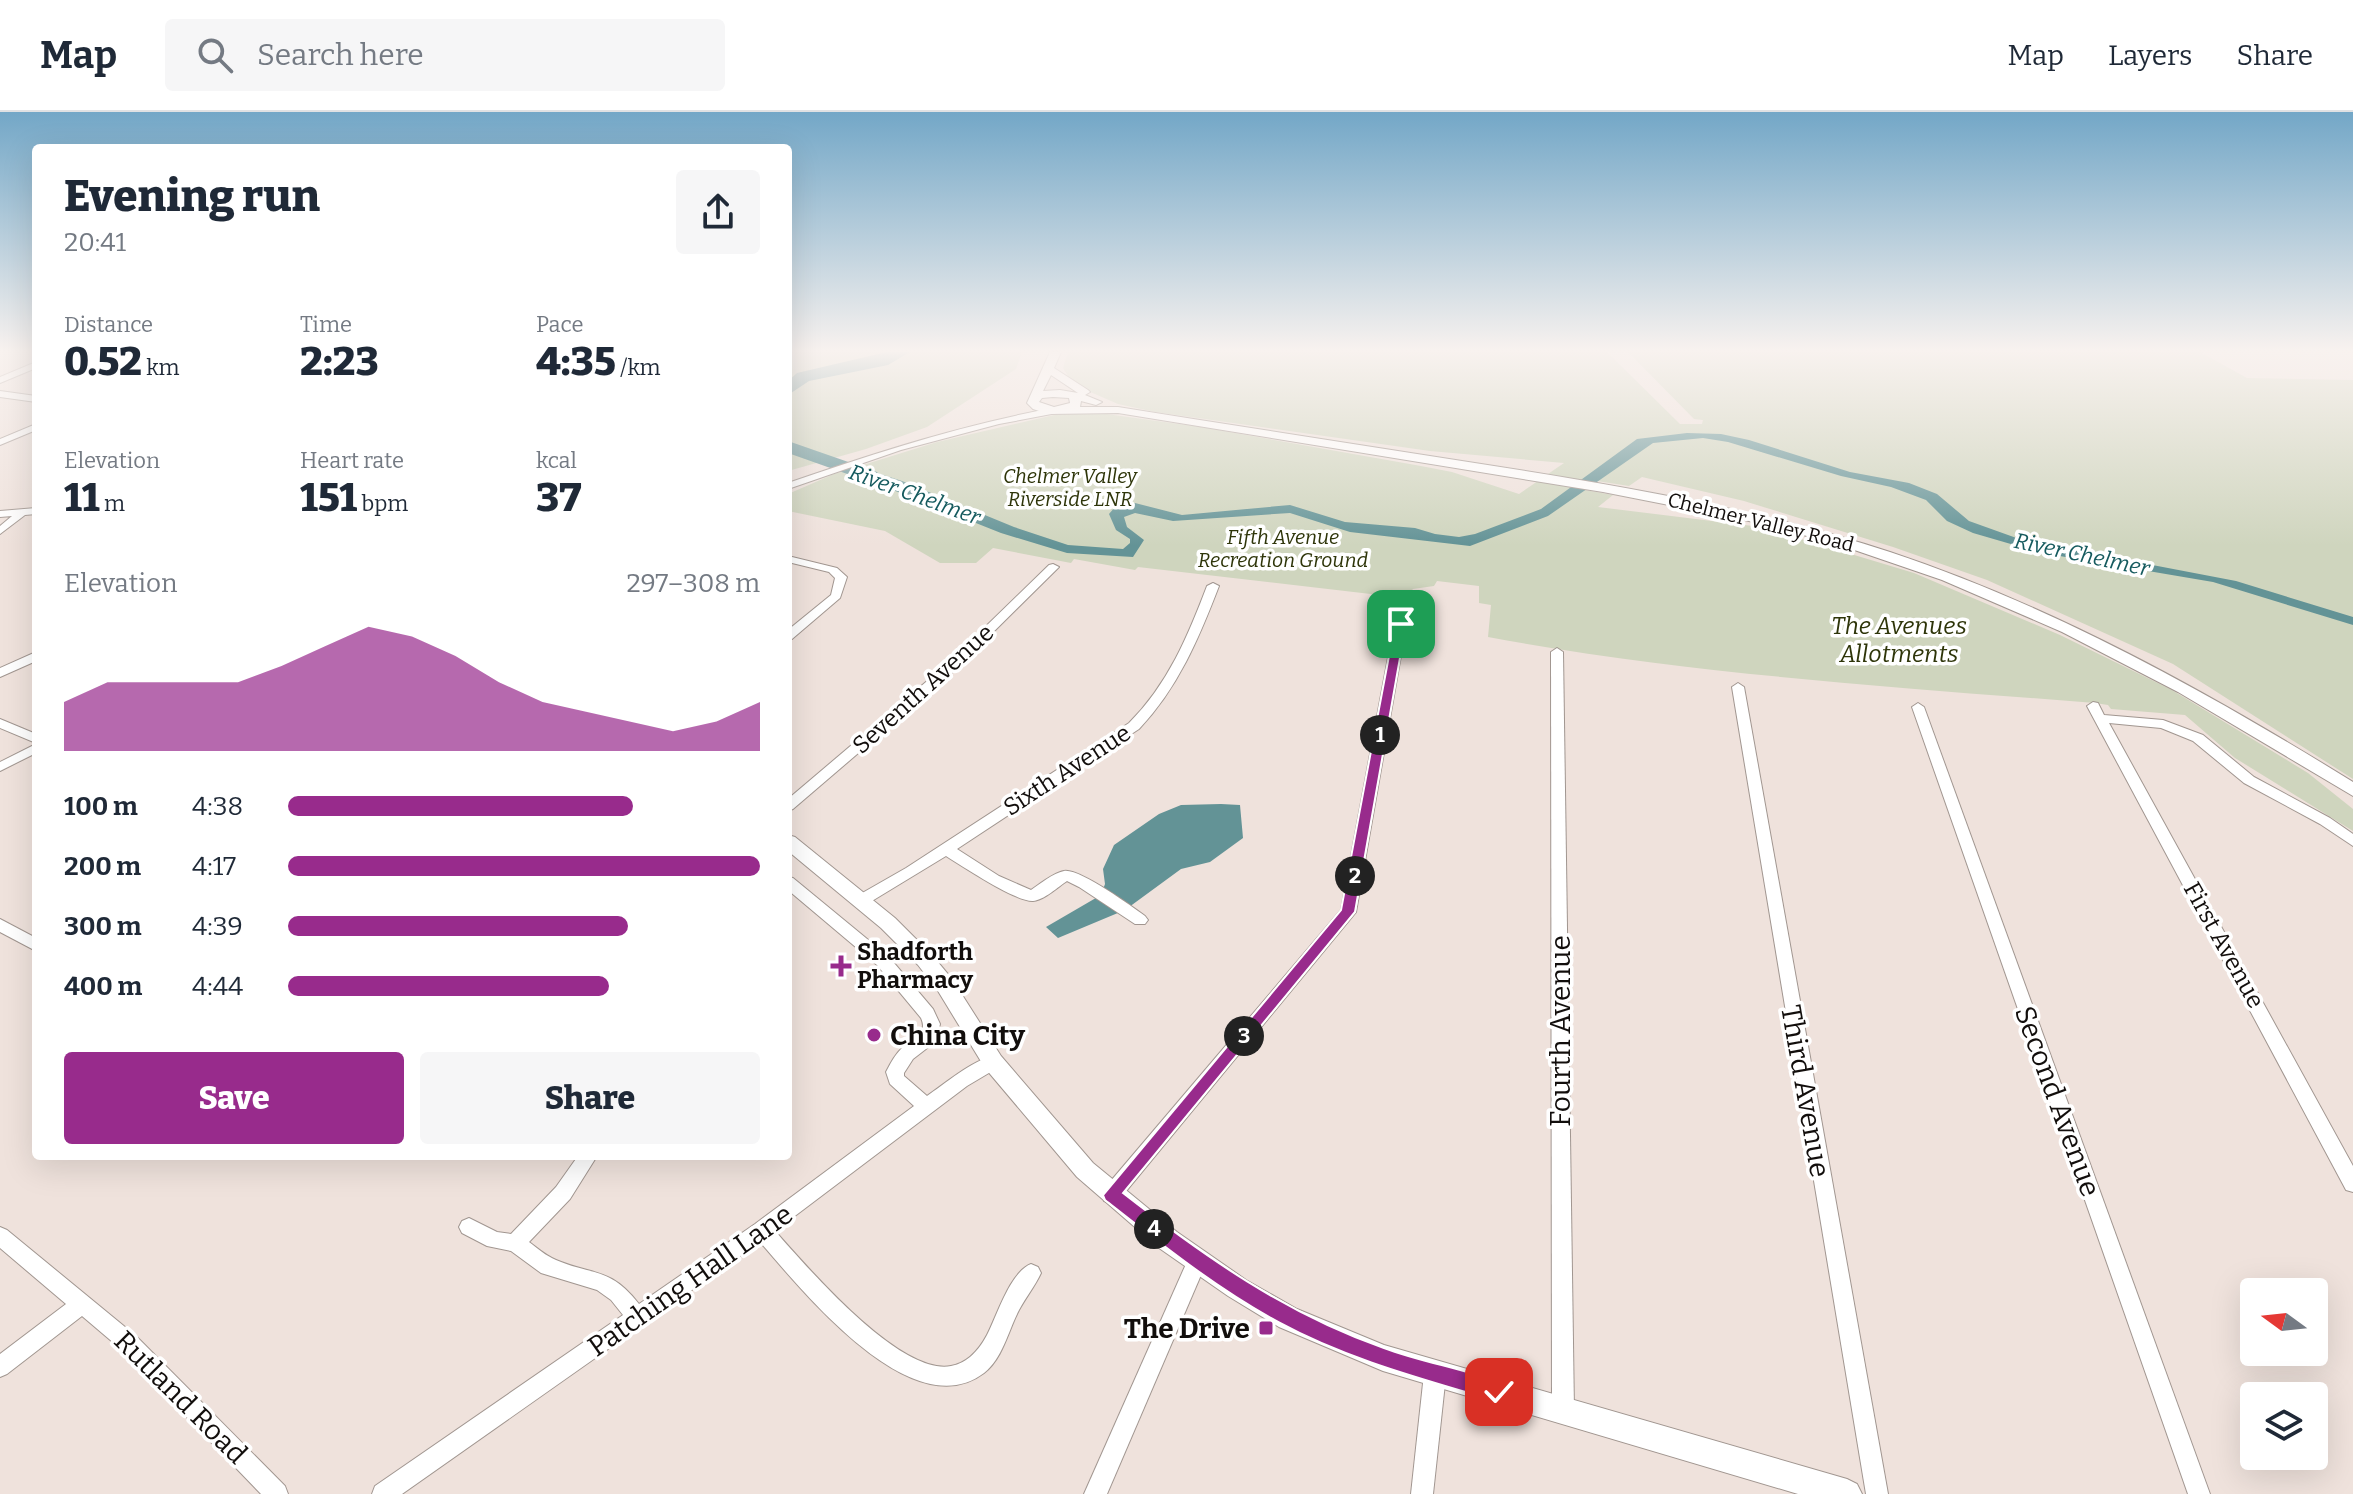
<!DOCTYPE html>
<html lang="en">
<head>
<meta charset="utf-8">
<style>
	:root { --surface:#fff; --page:#f6f6f7; --text:#1f2937; --muted:#747a83; --line:#e0e1e3; --accent:#982b8c }
	body { margin:0; font-family:Bitter,serif; background:var(--page); color:var(--text); height:100vh; display:flex; flex-direction:column; font-size:30px; white-space:nowrap }
	* { box-sizing:border-box; margin:0 }
	p { font-size:26px; color:var(--muted) }
	.icon { flex:none; width:44px; height:44px; fill:none; stroke:currentColor; stroke-width:2; stroke-linecap:round; stroke-linejoin:round }
	.map { position:relative; flex:1; overflow:hidden }
	.sheet { position:absolute; left:32px; top:32px; width:760px; height:1016px; display:flex; flex-direction:column; background:var(--surface); border-radius:8px; box-shadow:0 8px 32px #0002 }
	.sheet>* { flex:none }
	.needle { width:52px; rotate:285deg }
	.tools { position:absolute; left:2240px; top:1166px; display:grid; gap:16px }
	.tools a { display:grid; place-items:center; width:88px; height:88px; border-radius:8px; background:var(--surface); box-shadow:0 8px 32px #0002; font-size:40px }
	.pin { position:absolute; display:grid; place-items:center; width:68px; height:68px; color:#fff; margin:-34px; border-radius:16px; box-shadow:0 4px 12px #0006 }
	.km { position:absolute; width:40px; height:40px; margin:-20px; border-radius:50%; background:#222; color:#fff; font-size:22px; line-height:40px; text-align:center }
	.round { display:grid; place-items:center; flex:none; width:84px; height:84px; border-radius:8px; background:var(--page) }
	.headline { display:flex; align-items:center; justify-content:space-between; height:136px; padding:0 32px }
	h1 { font-size:44px; font-weight:800; line-height:60px }
	.stats { display:grid; grid-template-columns:repeat(3,1fr); gap:12px; height:136px; padding:8px 32px }
	.stats div { display:grid; align-content:center }
	.stats b { font-size:40px; font-weight:800 }
	.stats small { font-size:22px; font-weight:400 }
	.stats p { font-size:22px }
	.chart { height:224px; padding:16px 32px }
	.chart p { display:flex; justify-content:space-between }
	.chart svg { width:100%; height:144px; margin-top:8px; fill:var(--accent); opacity:.7 }
	.primary-button { display:flex; gap:16px; margin-top:auto; padding:16px 32px }
	.primary-button a { flex:1; height:92px; border-radius:8px; background:var(--accent); color:#fff; font-size:32px; font-weight:800; line-height:92px; text-align:center }
	.primary-button a+a { background:var(--page); color:var(--text) }
	ul { padding:0 32px; list-style:none; font-size:26px }
	li { display:grid; grid-template-columns:128px 96px 1fr; align-items:center; height:60px }
	li i { height:20px; border-radius:10px; background:var(--accent) }
	header { display:flex; align-items:center; gap:48px; box-sizing:border-box; height:112px; padding:0 40px; background:var(--surface); border-bottom:2px solid var(--line) }
	header strong { font-size:38px }
	nav { display:flex; gap:44px; margin-inline-start:auto; font-size:28px }
	.search { width:560px; height:72px; background:var(--page); display:flex; align-items:center; gap:20px; box-sizing:border-box; padding:0 28px; border-radius:8px; color:var(--muted); font-size:30px }
	.map>svg:first-child { display:block }
	.green { fill:#cfd5be }
	.water { fill:#639396 }
	.lines { fill:none; stroke-linecap:round; stroke-linejoin:round }
	.river { fill:#639396; fill-rule:evenodd }
	.minor-casing { stroke:#a19690; stroke-width:2 }
	.major-casing { stroke:#a19690; stroke-width:2 }
	.minor { fill:#fff; fill-rule:evenodd }
	.major { fill:#fff; fill-rule:evenodd }
	.route { fill:#982b8c; stroke:#fff; stroke-width:2 }
	.poi-dot { fill:#982b8c; stroke:#fff; stroke-width:3 }
	.labels { text-anchor:middle; stroke-width:7; stroke-linejoin:round; paint-order:stroke }
	.far-park-label { font-size:20px; font-style:italic; fill:#2e3509; stroke:#fff }
	.far-street-label { font-size:20px; fill:#120e0c; stroke:#fff }
	.far-water-label { font-size:22px; font-style:italic; fill:#155a5e; stroke:#fff }
	.park-label { font-size:24px; font-style:italic; fill:#2e3509; stroke:#fff }
	.street-label { font-size:24px; fill:#120e0c; stroke:#fff }
	.poi-label { font-size:24px; font-weight:bold; fill:#120e0c; stroke:#fff; text-anchor:start }
	.near-street-label { font-size:28px; fill:#120e0c; stroke:#fff }
	.near-poi-label { font-size:28px; font-weight:bold; fill:#120e0c; stroke:#fff; text-anchor:start }
</style>
</head>
<body>
<header>
<strong>Map</strong>
<div class="search"><svg class="icon" aria-label="search" viewBox="0 0 24 24"><circle cx="10" cy="10" r="6"/><path d="M15 15l6 6"/></svg>Search here</div>
<nav><a>Map</a><a>Layers</a><a>Share</a></nav>
</header>
<div class="map">
<svg width="2353" height="1382" viewBox="0 0 2353 1382">
	<rect width="100%" height="100%" fill="#efe2dc"/>
	<g class="green">
		<path d="M788 240H1022L1016 257 927 315 866 337 788 359Z"/>
		<path d="M1068 240H1607L1680 312H1702L1703 308 1694 307 1628 240H2200L2247 266 2353 268V667L2173 552 1987 468 1893 435 1744 389 1642 365 1629 374 1597 369 1585 378 1613 383 1598 395 1761 415 1914 461 2060 523 2172 578 2308 661 2353 697V719L2235 646 2185 603 2111 597 2108 593 2095 591C1892 575 1688 562 1488 525L1491 493 1479 491V474L1437 469 1434 474 1413 477 1405 486 1138 455 1135 458 1074 447 1071 451 993 436 976 451H940L885 419 788 399V382L834 362 937 330 1063 301 1092 300 1201 315 1421 354 1452 360 1519 382 1564 351 1430 339 1155 300 1118 292 1088 279 1070 267 1063 256Z"/>
	</g>
	<g class="water">
		<path d="M1687 321 1721 322 1749 328 1850 360 1909 371 1937 382 1969 409 2022 428 2236 469 2353 505V513L2213 470 2042 441 1973 421 1947 409 1926 388 1891 375 1841 364 1728 330 1703 326 1653 331 1548 404 1470 434 1350 420 1290 401 1173 409 1135 401 1124 405 1127 415 1144 428 1133 445 1067 441 1001 421 830 353 840 349 902 369 1014 415 1068 433 1123 437 1130 431V427L1116 418 1109 402 1115 395 1135 391 1182 403 1290 393 1345 410 1415 416 1435 422 1459 425 1475 422 1541 397 1637 327Z"/>
		<path d="M1221 692 1240 693 1243 726 1210 750 1181 757 1125 798 1058 826 1046 815 1101 783 1105 772 1103 757 1114 733 1159 702 1181 693Z"/>
	</g>
	<g class="lines">
		<g class="river">
			<path d="M887 240H910L888 253 809 269 788 283V269L797 261Z"/>
			<path d="M788 329 877 360 880 364 870 370 788 341Z"/>
		</g>
		<defs>
			<g id="minor">
				<path d="M36 250V256L0 271V265Z"/>
				<path d="M1059 295 1064 298 1062 300 999 312 901 338 788 377V371C878 340 965 312 1059 295Z"/>
				<path d="M36 312V318L0 333V327Z"/>
				<path d="M36 396V402L25 403 0 422V414L12 404 0 405V399Z"/>
				<path d="M788 444 837 456 847 465 840 486 792 527 788 528V518L831 483 835 466 829 460 788 450Z"/>
				<path d="M1053 452 1059 455 1057 457 954 559 793 697 788 699V687L946 553 1049 453Z"/>
				<path d="M1213 471 1219 474C1199 526 1178 576 1139 617L957 737 999 764 1031 778C1040 772 1053 761 1064 759 1079 756 1131 794 1145 804L1148 808 1145 812H1135L1079 775 1067 769C1058 775 1044 788 1033 789 1016 790 962 754 946 744L867 792H857L854 788 857 784 906 756 1129 611C1168 572 1188 524 1207 474Z"/>
				<path d="M1404 489 1410 492 1356 800 1118 1089 1111 1091 1104 1089 1102 1083 1104 1077 1341 798 1398 492Z"/>
				<path d="M1557 536 1563 540 1574 1299 1571 1307 1563 1310 1555 1307 1552 1299 1551 540Z"/>
				<path d="M36 540V549L0 565V556Z"/>
				<path d="M1738 571 1744 575 1888 1382H1866L1732 575Z"/>
				<path d="M2093 590 2098 591 2104 603 2163 608 2203 623 2254 665 2330 706 2353 722V734L2320 712 2244 671 2193 629 2161 616 2109 611 2353 1054V1080L2346 1078 2087 594Z"/>
				<path d="M1918 591 1924 595 2210 1382H2188L1912 595Z"/>
				<path d="M0 607 36 622V631L0 616Z"/>
				<path d="M36 632V641L0 659V650Z"/>
				<path d="M788 765 793 766 889 845 933 897 940 912 937 925 935 930 913 947 904 961V964L927 984C942 974 982 940 999 945L1002 950 999 955 967 974 775 1119C807 1155 900 1264 951 1254 968 1251 979 1238 987 1223 997 1204 1010 1160 1031 1152L1038 1155 1041 1161C1035 1174 1026 1185 1019 1198 1008 1219 1003 1246 984 1261 912 1316 802 1178 760 1130L402 1382H372L375 1374 623 1203 611 1188 597 1178 541 1161 511 1139 487 1134 462 1121 459 1115 462 1109 469 1106 497 1120 511 1122 556 1075 578 1044H597L570 1087 529 1130C537 1136 546 1144 556 1148 594 1164 610 1155 639 1192L755 1112 914 994 890 972 886 960C890 952 895 943 901 937 911 927 929 923 921 906L877 853 788 778Z"/>
				<path d="M0 807 36 826V839L0 820Z"/>
				<path d="M0 1115 7 1118 136 1224 285 1374 288 1382H261L122 1238 82 1204 7 1262 0 1265V1242L66 1192 0 1136Z"/>
				<path d="M1197 1140 1204 1143 1207 1149 1107 1382H1084L1190 1143Z"/>
				<path d="M1435 1252 1443 1255 1446 1262 1433 1382H1411L1424 1262 1427 1255Z"/>
			</g>
			<g id="major">
				<path d="M1050 240H1061L1054 256 1088 278 1090 280 1085 283 1102 290 1096 293 1081 289 1080 295H1118C1243 315 1368 334 1494 354 1627 375 1762 398 1890 440 2055 495 2206 579 2353 670V684L2178 580 2062 520 1942 468 1834 431 1745 408 1603 380 1118 301 1048 302 1033 297 1027 291ZM1051 263 1078 281 1060 278 1043 279ZM1053 285 1069 286 1070 291 1054 295 1039 290 1042 286Z"/>
				<path d="M0 279 36 284V290L0 285Z"/>
				<path d="M788 723 795 725 895 806 932 843 952 867 1001 944 1093 1051 1177 1120 1246 1168 1297 1197 1384 1233 1847 1367 1857 1372 1862 1382H1798L1383 1259 1279 1215 1228 1184 1159 1136 1077 1065 985 956 938 879 918 853 881 816 788 739Z"/>
			</g>
		</defs>
		<use href="#minor" class="minor-casing"/>
		<use href="#major" class="major-casing"/>
		<use href="#minor" class="minor"/>
		<use href="#major" class="major"/>
	</g>
	<linearGradient id="sky" x2="0" y2="1"><stop stop-color="#73a7c7"/><stop offset="0.55" stop-color="#f8f2ef"/><stop offset="1" stop-color="#f8f2ef" stop-opacity="0"/></linearGradient>
	<rect width="2353" height="434" fill="url(#sky)"/>
	<path class="route" d="M1401 509 1406 512 1355 800 1123 1081C1204 1144 1286 1202 1384 1236 1424 1251 1467 1257 1506 1273L1509 1280 1506 1287 1499 1290C1426 1268 1348 1248 1280 1211 1217 1177 1161 1132 1105 1088L1103 1083 1341 798 1395 512Z"/>
	<g class="poi-dot">
		<path d="M837 842h8v8h8v8h-8v8h-8v-8h-8v-8h8z"/>
		<circle cx="874" cy="923" r="8"/>
		<rect x="1258" y="1208" width="16" height="16" rx="4"/>
	</g>
	<g class="labels">
		<g class="far-park-label">
			<text x="1070" y="371">Chelmer Valley<tspan x="1070" dy="23">Riverside LNR</tspan></text>
			<text x="1283" y="432">Fifth Avenue<tspan x="1283" dy="23">Recreation Ground</tspan></text>
		</g>
		<g class="far-street-label">
			<text transform="translate(1761 410) rotate(14)" y="7">Chelmer Valley Road</text>
		</g>
		<g class="far-water-label">
			<text transform="translate(915 382) rotate(20)" y="8">River Chelmer</text>
			<text transform="translate(2082 442) rotate(12)" y="8">River Chelmer</text>
		</g>
		<g class="park-label">
			<text x="1899" y="522">The Avenues<tspan x="1899" dy="28">Allotments</tspan></text>
		</g>
		<g class="street-label">
			<text transform="translate(923 577) rotate(-42)" y="8">Seventh Avenue</text>
			<text transform="translate(1067 658) rotate(-33)" y="8">Sixth Avenue</text>
			<text transform="translate(2224 833) rotate(61)" y="8">First Avenue</text>
		</g>
		<g class="poi-label">
			<text x="857" y="848">Shadforth<tspan x="857" dy="28">Pharmacy</tspan></text>
		</g>
		<g class="near-street-label">
			<text transform="translate(1560 919) rotate(-90)" y="10">Fourth Avenue</text>
			<text transform="translate(1806 979) rotate(80)" y="10">Third Avenue</text>
			<text transform="translate(2058 989) rotate(70)" y="10">Second Avenue</text>
			<text transform="translate(690 1168) rotate(-35)" y="10">Patching Hall Lane</text>
			<text transform="translate(181 1285) rotate(45)" y="10">Rutland Road</text>
		</g>
		<g class="near-poi-label">
			<text x="890" y="933">China City</text>
			<text x="1250" y="1226" text-anchor="end">The Drive</text>
		</g>
	</g>
</svg>
<div class="tools">
<a><svg class="needle" viewBox="-14 -14 28 28"><path d="M0-13l5 13h-10z" fill="#e53935"/><path d="M0 13l5-13h-10z" fill="#747a83"/></svg></a>
<a><svg class="icon" aria-label="layers" viewBox="0 0 24 24"><path d="M12 4l9 5-9 5-9-5zM3 14l9 5 9-5"/></svg></a>
</div>
<div class="pin" style="left:1401px;top:512px;background:#1e9e55"><svg class="icon" aria-label="arrive" viewBox="0 0 24 24"><path d="M6 21V4h12l-3 4 3 4H6"/></svg></div>
<div class="pin" style="left:1499px;top:1280px;background:#d93025"><svg class="icon" aria-label="check" viewBox="0 0 24 24"><path d="M5 12l5 5 9-10"/></svg></div>
<b class="km" style="left:1380px;top:623px">1</b>
<b class="km" style="left:1355px;top:764px">2</b>
<b class="km" style="left:1244px;top:924px">3</b>
<b class="km" style="left:1154px;top:1117px">4</b>
<section class="sheet">
<div class="headline"><div><h1>Evening run</h1><p>20:41</p></div><a class="round"><svg class="icon" aria-label="share" viewBox="0 0 24 24"><path d="M12 15V3M7 8l5-5 5 5M5 13v7h14v-7"/></svg></a></div>
<div class="stats">
<div><p>Distance</p><b>0.52<small> km</small></b></div>
<div><p>Time</p><b>2:23</b></div>
<div><p>Pace</p><b>4:35<small> /km</small></b></div>
</div>
<div class="stats">
<div><p>Elevation</p><b>11<small> m</small></b></div>
<div><p>Heart rate</p><b>151<small> bpm</small></b></div>
<div><p>kcal</p><b>37</b></div>
</div>
<div class="chart"><p><span>Elevation</span>297–308 m</p>
<svg viewBox="0 0 160 44" preserveAspectRatio="none"><path d="M0 44V29L10 23L20 23L30 23L40 23L50 18L60 12L70 6L80 9L90 15L100 23L110 29L120 32L130 35L140 38L150 35L160 29V44z"/></svg>
</div>
<ul>
<li><b>100 m</b>4:38<i style="width:73%"></i></li>
<li><b>200 m</b>4:17<i style="width:100%"></i></li>
<li><b>300 m</b>4:39<i style="width:72%"></i></li>
<li><b>400 m</b>4:44<i style="width:68%"></i></li>
</ul>
<div class="primary-button"><a>Save</a><a>Share</a></div>
</section>
</div>
</body>
</html>
